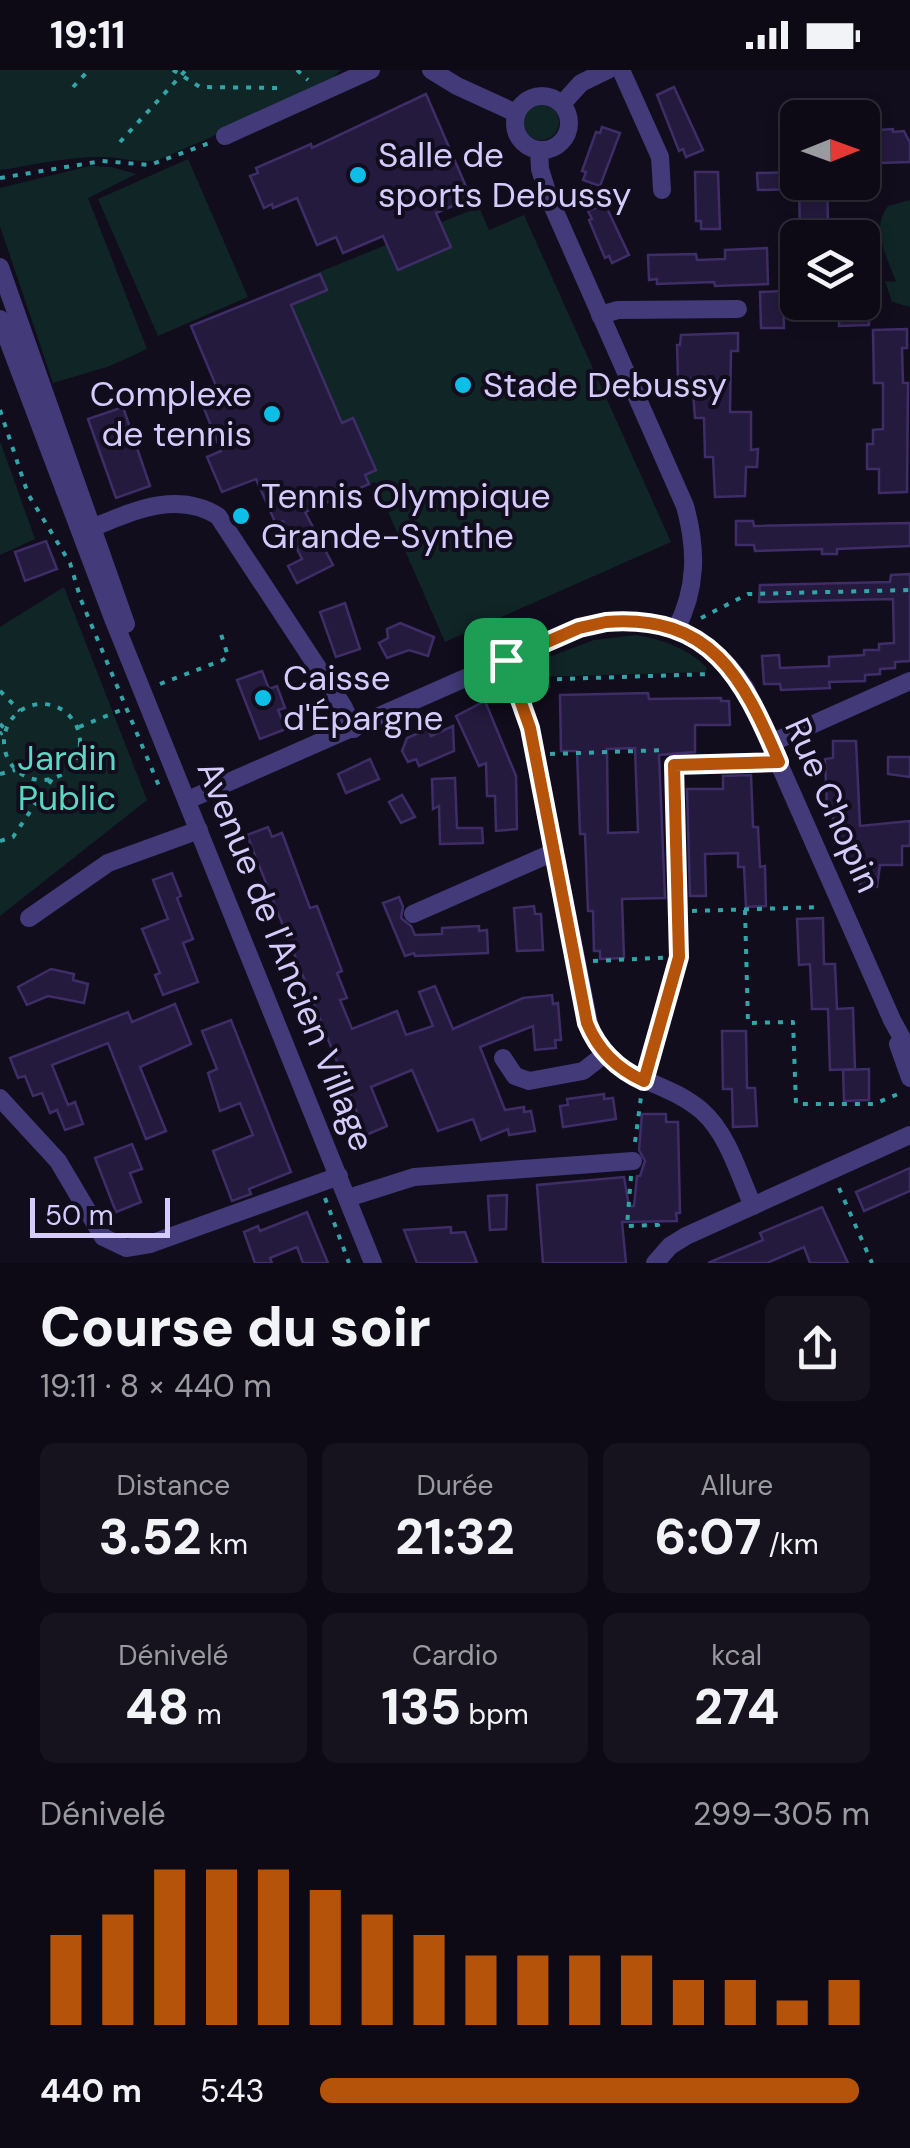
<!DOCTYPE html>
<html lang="fr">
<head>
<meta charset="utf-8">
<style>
	:root { --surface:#0d0a16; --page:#16131f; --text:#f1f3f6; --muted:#9a9aa1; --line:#2d2b35; --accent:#b45309 }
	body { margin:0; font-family:"DM Sans",sans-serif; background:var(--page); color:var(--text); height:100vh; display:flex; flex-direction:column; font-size:38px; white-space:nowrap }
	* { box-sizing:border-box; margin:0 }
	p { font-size:32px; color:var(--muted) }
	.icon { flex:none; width:55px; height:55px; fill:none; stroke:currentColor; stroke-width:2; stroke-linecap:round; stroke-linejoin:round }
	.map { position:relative; height:1193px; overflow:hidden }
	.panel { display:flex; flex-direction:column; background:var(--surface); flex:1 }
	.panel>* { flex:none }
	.needle { width:65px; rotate:89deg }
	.tools { position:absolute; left:780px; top:30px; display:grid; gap:20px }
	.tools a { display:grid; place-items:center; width:100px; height:100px; border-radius:15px; background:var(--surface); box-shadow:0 5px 15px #0003,0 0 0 2px var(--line); font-size:50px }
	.scale { position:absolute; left:30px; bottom:25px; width:140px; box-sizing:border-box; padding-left:10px; border:5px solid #d5cbfc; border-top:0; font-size:28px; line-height:35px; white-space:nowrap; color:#d5cbfc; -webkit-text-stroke:8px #110d1d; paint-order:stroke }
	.pin { position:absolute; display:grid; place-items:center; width:85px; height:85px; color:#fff; margin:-42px; border-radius:20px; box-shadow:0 5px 15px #0006 }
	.round { display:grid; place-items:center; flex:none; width:105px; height:105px; border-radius:15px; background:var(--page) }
	.overview { display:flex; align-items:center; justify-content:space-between; height:170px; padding:0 40px }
	h1 { font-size:55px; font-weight:800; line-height:75px }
	.stats { display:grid; grid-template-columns:repeat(3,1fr); gap:15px; height:170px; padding:10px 40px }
	.stats div { display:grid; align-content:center; border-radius:15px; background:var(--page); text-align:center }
	.stats b { font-size:50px; font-weight:800 }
	.stats small { font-size:28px; font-weight:400 }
	.stats p { font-size:28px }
	.chart { height:280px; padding:20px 40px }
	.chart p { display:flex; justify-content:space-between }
	.chart svg { width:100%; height:180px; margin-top:10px; stroke:var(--accent); stroke-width:6 }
	ul { padding:0 40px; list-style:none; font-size:32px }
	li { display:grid; grid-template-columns:160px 120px 1fr; align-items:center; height:75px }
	li i { height:25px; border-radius:12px; background:var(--accent) }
	.status { display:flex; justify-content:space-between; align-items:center; height:70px; padding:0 50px; background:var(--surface); direction:ltr }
	.status svg { height:28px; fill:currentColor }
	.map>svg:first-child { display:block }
	.green { fill:#102526 }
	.building { fill:#241a3d; stroke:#3e2d67; stroke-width:2.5; fill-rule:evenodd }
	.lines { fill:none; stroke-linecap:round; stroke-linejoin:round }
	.path { stroke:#33a5a8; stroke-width:4; stroke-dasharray:5 8; stroke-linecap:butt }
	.minor { stroke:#423a79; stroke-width:18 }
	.route-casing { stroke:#fff; stroke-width:20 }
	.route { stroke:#b45309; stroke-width:12 }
	.poi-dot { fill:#0dbee7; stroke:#110d1d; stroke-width:4 }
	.labels { text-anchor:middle; stroke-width:8; stroke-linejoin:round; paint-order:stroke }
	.poi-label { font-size:35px; fill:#d5cbfc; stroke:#110d1d; text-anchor:start }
	.park-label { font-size:35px; fill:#5cd7c3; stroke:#110d1d }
	.street-label { font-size:35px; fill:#d5cbfc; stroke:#110d1d }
</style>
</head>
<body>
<div class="status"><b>19:11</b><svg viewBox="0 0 49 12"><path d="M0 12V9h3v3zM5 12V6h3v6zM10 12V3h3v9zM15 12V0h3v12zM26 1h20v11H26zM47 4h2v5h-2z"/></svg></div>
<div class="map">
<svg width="910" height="1193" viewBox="0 0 910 1193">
	<rect width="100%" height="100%" fill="#110d1d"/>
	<g class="green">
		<path d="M0 0H341L318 21 158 90C139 94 122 87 103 87 69 86 34 95 0 100Z"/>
		<circle cx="541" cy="52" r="18"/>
		<path d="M188 89 248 227 158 266 98 129Z"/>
		<path d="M90 96 112 97 136 104 88 128 147 279 110 296 53 313 0 156V118Z"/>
		<path d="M910 130V237L892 232 885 211 896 212C887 186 870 160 888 136Z"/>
		<path d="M479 137 489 160 524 145 671 472 445 572 375 412 369 414 283 217Z"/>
		<path d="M0 371 35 469 0 485Z"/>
		<path d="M64 517 147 730 0 846V557Z"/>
		<path d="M636 565C664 570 687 578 707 598L705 602 536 607 538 591 594 570Z"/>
	</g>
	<g class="building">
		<path d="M674 17 703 80 686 87 683 79 679 81 657 25Z"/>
		<path d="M426 24 471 128 436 143 451 177 398 200 383 166 343 183 336 167 317 175 297 128 273 138 272 134 264 138 250 106 258 103 256 98 311 74 312 78Z"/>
		<path d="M602 57 620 63 600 116 583 110 586 102 582 101 596 62 600 63Z"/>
		<path d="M893 59V62L904 61 910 73V92L879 93V84H862V61Z"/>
		<path d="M695 102H718L720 159H701V151H696Z"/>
		<path d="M798 102V119L758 120 757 103Z"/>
		<path d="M799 112H827L828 152H833V168L800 167Z"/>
		<path d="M605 134 629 185 612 193 609 186 605 188 589 150 592 149 588 141Z"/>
		<path d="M767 178 768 214 715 216 714 212 657 214V209L649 210 648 185 696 184 697 190 725 189V180Z"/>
		<path d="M320 204 327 220 291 235 342 353 353 348 376 400 365 405 369 414 305 442 333 495 297 513 288 496 302 489 283 451 276 454 256 409 222 422 207 387 221 381 199 326 217 318 191 256Z"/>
		<path d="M783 221 784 258H761L760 222Z"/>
		<path d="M839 232H862V240H869V255L839 256Z"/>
		<path d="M907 259V278H902L903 313H908L907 422 879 423V399H867V374H873V360L883 359V313H874L873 260Z"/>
		<path d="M738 263V281H731L730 342H751V380L758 379 757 397H746L745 426 715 427 713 387H705L704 348H695L692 309H678L677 275H680L681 265Z"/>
		<path d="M123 337 150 416 116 428 88 349Z"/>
		<path d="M736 451H753L754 456 910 453V476L837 479V484H822V479L755 481 754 475H736Z"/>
		<path d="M46 471 57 499 25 511 15 482Z"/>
		<path d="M910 504V591L895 592V598L880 599V604L865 605V611L829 612 830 618 781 620 780 614H764L762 586 779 585 780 598 829 596V587L864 585V580H879V574L894 573 893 529 759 532 760 515 890 512 891 505Z"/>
		<path d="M345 533 360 579 336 587 320 542Z"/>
		<path d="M400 553 434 567 428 586 409 580 387 588 379 573 388 568 387 559Z"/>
		<path d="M262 601 269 619 277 616 285 638 278 640 286 659 260 669 237 610Z"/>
		<path d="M648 623 649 629 721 628V631H729L730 655H695V682L659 685 665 828 622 829 624 888 600 889V881H594L593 841H588L585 764H580L577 681H561L560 625ZM635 678 638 762 608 763 607 679Z"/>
		<path d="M485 631 516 706 517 759 496 761 495 726H487L486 693 479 696 456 646Z"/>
		<path d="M453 656 454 681 419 696 416 689 408 692 402 681 407 668 428 659 431 666Z"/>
		<path d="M833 671H856L860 756 910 751V776H902V795H880L877 817 860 816 861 809H851V792H846L845 774H840L839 757H833V740H827L825 689 833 688Z"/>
		<path d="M888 687H910V707L888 704Z"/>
		<path d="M370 689 379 709 346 723 338 704Z"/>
		<path d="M751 705 753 757H758L760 797 765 796 766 836 746 837 744 797H738V783L705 784 706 826H690L687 719H723V706Z"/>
		<path d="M455 708 457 758H482L483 773 440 774 439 736 433 739 432 709Z"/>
		<path d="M402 725 415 747 401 753 389 732Z"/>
		<path d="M268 757 272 767 282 763 310 838 317 836 342 901 337 903 347 928 340 930 352 959 397 941 406 965 433 956 419 922 435 916 453 959 523 928 552 925 553 934 558 933 561 970H555L556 978 535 980 533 956 480 977 505 1040 524 1037V1042L531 1041 535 1061 509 1065 508 1059 481 1070 473 1049 438 1061 412 1000 371 1017 387 1056 366 1065 247 765Z"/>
		<path d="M172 803 181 826 177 828 193 869 183 873 198 912 163 925 155 905 160 903 142 859 168 849 153 810Z"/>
		<path d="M399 827 403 837 401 848 411 856 415 865 442 864V858L479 856V861L487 860 488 883 415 886 414 883 405 886 383 833Z"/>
		<path d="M534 836 535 844H541L543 880 517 881 514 838Z"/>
		<path d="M823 848 824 894H835L837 939 853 938 855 999 830 1000 828 939H812L810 894 799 895 797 849Z"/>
		<path d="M51 899 74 904 73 910 88 914 84 933 48 926 27 935 18 917Z"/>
		<path d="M175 934 191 974 140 997 166 1061 146 1069 108 973 52 995 68 1035 75 1032 83 1054 65 1060 57 1040 50 1043 42 1023 33 1026 25 1006 18 1008 10 988 128 942 132 952Z"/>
		<path d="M231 950 291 1102 249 1119 251 1124 232 1131 213 1081 253 1065 240 1033 220 1041 208 1003 217 999 202 961Z"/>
		<path d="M722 961H746L747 1018H755L757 1056 733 1057 732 1019H723Z"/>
		<path d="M869 999V1030L844 1031 843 1000Z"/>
		<path d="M604 1024V1029L613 1028 616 1049 563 1057 560 1036 568 1035 567 1029Z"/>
		<path d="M642 1044H666V1052H678L680 1143H676L677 1151 622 1152 626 1193H543L537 1115 624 1107 629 1136H634L637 1106H640L645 1091 639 1080Z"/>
		<path d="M132 1074 142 1099 130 1103 141 1132 116 1142 95 1088Z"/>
		<path d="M910 1098V1121L864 1141 856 1122Z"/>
		<path d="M507 1125 506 1159 490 1160 488 1126Z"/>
		<path d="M822 1137 848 1193H810L804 1177 767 1193H708L763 1170 760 1163Z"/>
		<path d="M307 1142 328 1193H303L297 1177 270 1188 272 1193H255L244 1162 258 1156 260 1161Z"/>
		<path d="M451 1157V1163L465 1162 477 1193H417L404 1160Z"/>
	</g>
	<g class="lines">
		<g class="path">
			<path d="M173 0 200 17 282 18"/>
			<path d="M297 0 308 10"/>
			<path d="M73 17 89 0"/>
			<path d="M793 37 811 48"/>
			<path d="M120 72 186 0"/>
			<path d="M0 108 102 91 150 95 209 73"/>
			<path d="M856 112 859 125"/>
			<path d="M0 340 28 424 70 493 81 530 159 716"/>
			<path d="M701 548 748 524 910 520"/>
			<path d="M531 610 711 604"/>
			<path d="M160 614 223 590 228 586 220 561"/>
			<path d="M0 621 20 641"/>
			<circle cx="42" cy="672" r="38"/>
			<path d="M0 654 6 660 0 664"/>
			<path d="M79 657 126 638"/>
			<path d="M550 684 666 680"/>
			<path d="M0 704 15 700"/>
			<path d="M0 771 13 767 52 709"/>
			<path d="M745 840 748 953 793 952 796 1034H874L903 1022"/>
			<path d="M692 841 822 837"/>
			<path d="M593 891 679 887 678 843"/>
			<path d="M648 993 679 887"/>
			<path d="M635 1072 641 1027"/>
			<path d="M631 1106 627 1156 658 1155 660 1164"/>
			<path d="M839 1118 872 1193"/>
			<path d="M325 1128 349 1193"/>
		</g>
		<g class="minor">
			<path d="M431 0 457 16 516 43"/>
			<path d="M621 0 660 87 662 120"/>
			<circle cx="542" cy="53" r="27"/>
			<path d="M562 34 581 13 608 0"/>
			<path d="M225 66 371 0"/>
			<path d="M539 80 540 99 549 128 685 436C697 479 697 519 676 559"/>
			<path d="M0 197 126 554"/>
			<path d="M600 245 618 240 738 239"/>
			<path d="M0 249 114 551 373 1193"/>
			<path d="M84 461C126 445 174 418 218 446L343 636 354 659"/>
			<path d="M506 590 530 659 591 963C616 1013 664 1008 702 1041 728 1064 739 1105 753 1136"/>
			<path d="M771 673 910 611"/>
			<path d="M188 730 579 558C645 539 709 561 746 619L892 950 910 983"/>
			<path d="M678 828 674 695 779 691"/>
			<path d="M413 844 554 782"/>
			<path d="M29 848 108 793 199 760"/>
			<path d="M898 974 910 1008"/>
			<path d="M503 988 515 1006 529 1011 583 1001 605 984"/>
			<path d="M0 1028 58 1091 103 1167 126 1178 150 1174 339 1106"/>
			<path d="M348 1128 414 1107 633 1091"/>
			<path d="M655 1193 670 1176 686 1166 910 1065"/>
		</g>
	</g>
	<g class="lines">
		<defs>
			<path id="route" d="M606 552C711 544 743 607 779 692L674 695 679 887 644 1011C617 999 598 980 587 953L530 658 506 590 579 558Z"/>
		</defs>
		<use href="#route" class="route-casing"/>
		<use href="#route" class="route"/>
	</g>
	<g class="poi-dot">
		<circle cx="358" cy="105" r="10"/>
		<circle cx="463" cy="315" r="10"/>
		<circle cx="272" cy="344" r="10"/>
		<circle cx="241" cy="446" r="10"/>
		<circle cx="263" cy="628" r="10"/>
	</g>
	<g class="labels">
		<g class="poi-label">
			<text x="378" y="97">Salle de<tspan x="378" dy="40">sports Debussy</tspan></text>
			<text x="483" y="327">Stade Debussy</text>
			<text x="252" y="336" text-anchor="end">Complexe<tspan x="252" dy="40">de tennis</tspan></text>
			<text x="261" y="438">Tennis Olympique<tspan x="261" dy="40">Grande-Synthe</tspan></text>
			<text x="283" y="620">Caisse<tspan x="283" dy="40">d'Épargne</tspan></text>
		</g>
		<g class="park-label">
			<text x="67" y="700">Jardin<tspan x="67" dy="40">Public</tspan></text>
		</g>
		<g class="street-label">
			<text transform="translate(833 735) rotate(66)" y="12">Rue Chopin</text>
			<text transform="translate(286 886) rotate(68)" y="12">Avenue de l'Ancien Village</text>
		</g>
	</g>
</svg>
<div class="tools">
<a><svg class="needle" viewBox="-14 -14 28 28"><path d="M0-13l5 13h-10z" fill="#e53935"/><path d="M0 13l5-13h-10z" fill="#9a9aa1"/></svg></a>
<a><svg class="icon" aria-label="layers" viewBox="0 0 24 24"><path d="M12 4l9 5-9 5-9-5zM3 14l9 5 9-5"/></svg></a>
</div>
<div class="scale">50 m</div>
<div class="pin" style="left:506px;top:590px;background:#1e9e55"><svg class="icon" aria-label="arrive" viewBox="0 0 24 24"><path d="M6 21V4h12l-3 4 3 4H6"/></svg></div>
</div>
<section class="panel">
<div class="overview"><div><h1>Course du soir</h1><p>19:11 · 8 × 440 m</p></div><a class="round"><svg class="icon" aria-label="share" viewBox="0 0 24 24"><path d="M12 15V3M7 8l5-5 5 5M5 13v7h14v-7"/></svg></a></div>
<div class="stats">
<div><p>Distance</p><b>3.52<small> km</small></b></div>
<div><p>Durée</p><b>21:32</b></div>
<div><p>Allure</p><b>6:07<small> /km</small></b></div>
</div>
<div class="stats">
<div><p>Dénivelé</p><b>48<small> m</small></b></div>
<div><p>Cardio</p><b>135<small> bpm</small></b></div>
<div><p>kcal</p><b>274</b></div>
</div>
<div class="chart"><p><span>Dénivelé</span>299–305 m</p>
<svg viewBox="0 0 160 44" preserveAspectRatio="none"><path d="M5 44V22M15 44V17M25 44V6M35 44V6M45 44V6M55 44V11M65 44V17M75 44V22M85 44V27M95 44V27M105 44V27M115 44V27M125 44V33M135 44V33M145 44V38M155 44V33"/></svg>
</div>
<ul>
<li><b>440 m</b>5:43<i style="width:98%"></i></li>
</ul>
</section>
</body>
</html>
